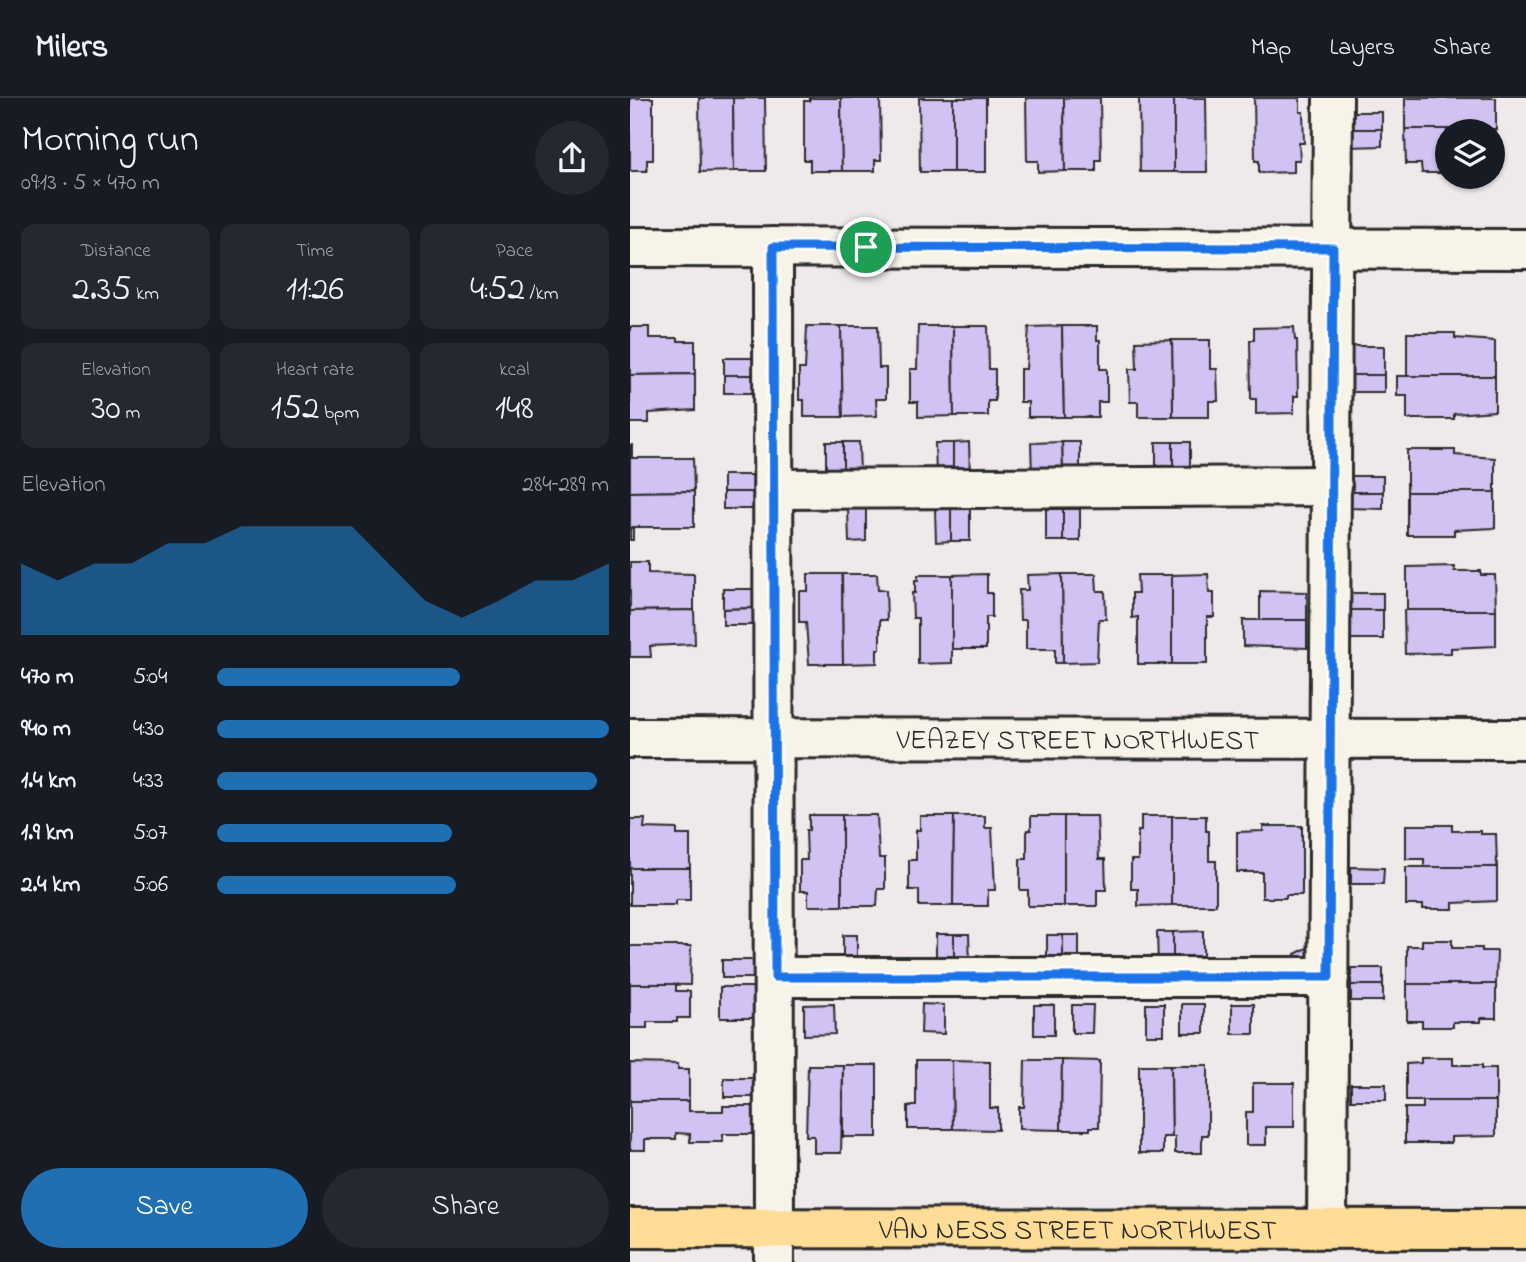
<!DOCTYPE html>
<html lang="en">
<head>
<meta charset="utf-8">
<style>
	:root { --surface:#171b24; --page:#242831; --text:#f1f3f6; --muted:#9ea1a6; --line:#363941; --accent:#1f6fb2 }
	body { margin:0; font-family:"Indie Flower",sans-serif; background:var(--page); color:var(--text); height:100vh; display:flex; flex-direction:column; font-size:26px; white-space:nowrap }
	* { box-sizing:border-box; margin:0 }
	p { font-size:23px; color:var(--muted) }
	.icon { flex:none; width:38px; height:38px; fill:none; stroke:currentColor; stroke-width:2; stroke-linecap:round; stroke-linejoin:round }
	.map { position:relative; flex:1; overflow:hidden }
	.details { display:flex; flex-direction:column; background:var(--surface); width:630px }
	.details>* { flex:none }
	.fabs { position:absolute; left:805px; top:21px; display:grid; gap:14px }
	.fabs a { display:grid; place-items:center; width:70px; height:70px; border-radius:50%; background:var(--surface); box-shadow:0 2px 5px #0004; font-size:35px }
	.pin { position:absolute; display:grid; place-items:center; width:60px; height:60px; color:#fff; margin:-30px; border:4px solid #fff; border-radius:50%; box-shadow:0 2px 7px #0007 }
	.round { display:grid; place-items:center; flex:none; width:74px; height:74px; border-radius:37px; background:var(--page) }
	.headline { display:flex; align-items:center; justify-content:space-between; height:119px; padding:0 21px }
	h1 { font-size:38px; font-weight:600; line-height:52px }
	.stats { display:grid; grid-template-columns:repeat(3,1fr); gap:10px; height:119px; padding:7px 21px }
	.stats div { display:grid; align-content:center; border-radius:14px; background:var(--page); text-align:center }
	.stats b { font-size:35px; font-weight:600 }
	.stats small { font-size:19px; font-weight:400 }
	.stats p { font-size:19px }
	.chart { height:196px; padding:14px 21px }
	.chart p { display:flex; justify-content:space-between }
	.chart svg { width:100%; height:126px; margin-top:7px; fill:var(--accent); opacity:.7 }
	.button { display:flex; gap:14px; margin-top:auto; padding:14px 21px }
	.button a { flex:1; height:80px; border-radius:42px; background:var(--accent); color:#fff; font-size:28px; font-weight:600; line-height:80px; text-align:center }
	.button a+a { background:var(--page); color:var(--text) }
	ul { padding:0 21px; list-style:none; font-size:23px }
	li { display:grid; grid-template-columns:112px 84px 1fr; align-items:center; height:52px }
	li i { height:18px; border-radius:9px; background:var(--accent) }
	header { display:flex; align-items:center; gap:42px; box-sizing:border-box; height:98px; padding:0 35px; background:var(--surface); border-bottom:2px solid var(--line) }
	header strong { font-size:33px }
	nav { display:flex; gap:38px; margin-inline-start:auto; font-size:24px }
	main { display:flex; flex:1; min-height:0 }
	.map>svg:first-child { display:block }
	.building { fill:#d1c2f3; stroke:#2b2b2b; stroke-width:2 }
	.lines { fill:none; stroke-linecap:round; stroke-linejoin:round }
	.minor-casing { stroke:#2b2b2b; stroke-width:44 }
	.major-casing { stroke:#2b2b2b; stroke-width:44 }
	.minor { stroke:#f7f3e8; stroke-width:38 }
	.major { stroke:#ffdd96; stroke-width:38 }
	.route-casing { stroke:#fff; stroke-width:14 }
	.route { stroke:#1a73e8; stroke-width:9 }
	.labels { text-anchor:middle; stroke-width:6; stroke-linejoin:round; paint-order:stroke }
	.street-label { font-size:28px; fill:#2b2b2b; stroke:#f7f3e8 }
</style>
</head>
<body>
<header>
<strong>Milers</strong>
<nav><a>Map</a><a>Layers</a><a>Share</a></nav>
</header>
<main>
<section class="details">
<div class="headline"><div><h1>Morning run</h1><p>09:13 · 5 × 470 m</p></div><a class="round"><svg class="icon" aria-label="share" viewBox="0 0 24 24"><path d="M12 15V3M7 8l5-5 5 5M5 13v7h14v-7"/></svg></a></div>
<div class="stats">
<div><p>Distance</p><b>2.35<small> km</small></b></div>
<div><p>Time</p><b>11:26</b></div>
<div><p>Pace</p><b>4:52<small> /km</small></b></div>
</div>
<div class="stats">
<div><p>Elevation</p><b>30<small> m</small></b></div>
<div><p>Heart rate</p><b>152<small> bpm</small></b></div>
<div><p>kcal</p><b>148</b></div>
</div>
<div class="chart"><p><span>Elevation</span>284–289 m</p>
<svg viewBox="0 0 160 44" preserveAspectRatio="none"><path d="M0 44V19L10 25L20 19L30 19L40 12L50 12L60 6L70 6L80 6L90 6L100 19L110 32L120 38L130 32L140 25L150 25L160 19V44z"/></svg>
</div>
<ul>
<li><b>470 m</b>5:04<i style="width:62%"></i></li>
<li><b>940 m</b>4:30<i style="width:100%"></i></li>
<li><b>1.4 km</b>4:33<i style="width:97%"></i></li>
<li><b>1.9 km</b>5:07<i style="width:60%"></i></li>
<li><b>2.4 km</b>5:06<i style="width:61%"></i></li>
</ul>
<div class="button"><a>Save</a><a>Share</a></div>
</section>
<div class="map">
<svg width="896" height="1164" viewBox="0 0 896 1164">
	<rect width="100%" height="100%" fill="#efe9ea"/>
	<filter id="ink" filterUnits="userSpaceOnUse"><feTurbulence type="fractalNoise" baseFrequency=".0143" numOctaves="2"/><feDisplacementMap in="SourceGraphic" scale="14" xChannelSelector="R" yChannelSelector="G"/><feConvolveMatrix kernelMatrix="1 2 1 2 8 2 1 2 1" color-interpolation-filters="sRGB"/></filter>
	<g filter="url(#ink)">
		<g class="building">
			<path d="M0 0H23V62H17V73H0Z"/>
			<path d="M69 0H103L104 73 70 74Z"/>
			<path d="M103 0H135L136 73H104Z"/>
			<path d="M180 0H211L212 73H180V62H174V3H180Z"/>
			<path d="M211 0H250L251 62H245V73H212Z"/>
			<path d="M289 0H323V74H290Z"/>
			<rect x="323" y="0" width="33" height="74"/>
			<path d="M396 0H434L435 73 408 74V63H397Z"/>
			<path d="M434 0H470L471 62H466V73H435Z"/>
			<path d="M509 0H544V74H510Z"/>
			<path d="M544 0H576L577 74H544Z"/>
			<path d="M624 0H670V14H673L674 45H669L670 62H664V74L629 75V63H625Z"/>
			<rect x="775" y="0" width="91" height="31"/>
			<path d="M718 14H752V31H719Z"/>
			<path d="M719 31H752V48L719 49Z"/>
			<path d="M775 31H866V65H863V33H817V75H792L791 66H776Z"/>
			<path d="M177 228H211L213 319H174V302H169V271H175Z"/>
			<path d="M211 228H248L249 270H256V301H246L247 318 213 319Z"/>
			<path d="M288 228H323L324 318 288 319V304H280V271H287Z"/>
			<path d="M323 228H358L359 271H365V303H358V318H324Z"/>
			<path d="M432 228 434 319H398V304H390V271H396L399 229Z"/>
			<path d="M432 228H467V242H470V271H477V304H468V319H434Z"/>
			<path d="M0 229H19V240H48V243H65V276L0 277Z"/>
			<path d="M664 229 665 242H667L668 298H664V315L626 316V301H621L620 242H624V230Z"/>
			<path d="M777 235H825V240L865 243V278H777Z"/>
			<path d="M542 242H580V271H587L588 303H579V319H543Z"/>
			<path d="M542 242 543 319H508V304H500L499 271H507L506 243Z"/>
			<rect x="720" y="248" width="34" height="29"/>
			<rect x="94" y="260" width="32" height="17"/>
			<path d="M65 276V312L19 315V325H0V277Z"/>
			<rect x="94" y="277" width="32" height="18"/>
			<path d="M720 277H754V294H721Z"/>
			<path d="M767 278H865V313L824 316V321H777V298H767Z"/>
			<rect x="196" y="344" width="17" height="35"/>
			<path d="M213 344H229L230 379H213Z"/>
			<path d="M339 344 340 378H323V345Z"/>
			<path d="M432 344H450V378H433Z"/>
			<path d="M432 344 433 378H402L401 345Z"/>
			<rect x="526" y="344" width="17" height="35"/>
			<rect x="543" y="344" width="17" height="35"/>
			<path d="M305 345H323V378H306Z"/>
			<path d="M0 347H2V360H63L64 393 0 394Z"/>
			<path d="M777 352H825V357L865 360V394H777Z"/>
			<rect x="93" y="377" width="34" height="17"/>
			<rect x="720" y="378" width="33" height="16"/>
			<path d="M64 393V429H3V442H0V394Z"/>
			<rect x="93" y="394" width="34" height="17"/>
			<path d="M720 394H753V411L719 410Z"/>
			<path d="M777 394H865V430L824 432V437H777Z"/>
			<path d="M321 410V443L306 444 305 411Z"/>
			<rect x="321" y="410" width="19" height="33"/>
			<path d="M218 411H236V443L219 444Z"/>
			<rect x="416" y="411" width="17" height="32"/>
			<rect x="433" y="411" width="17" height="32"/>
			<path d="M0 464H18V475L64 476V512L0 513Z"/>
			<path d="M824 468V473H851V477H865L866 512H777V469Z"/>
			<path d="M178 476H212L213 566H179L176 524H169V493H178Z"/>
			<path d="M212 476H247L248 492H256L257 522H250V551H247V565L213 566Z"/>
			<path d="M357 476V495H362V519H356V551H322V477Z"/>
			<path d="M432 476H466L467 493H475L476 521H469L467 564 433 565Z"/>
			<path d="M432 476 433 565H425V551H396V522H390L389 492H398L397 477Z"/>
			<path d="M578 476 579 495H584V519H577V566H542V477Z"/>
			<path d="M288 477H322V565L288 566V520H283L282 495H285V482H288Z"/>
			<path d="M507 477H542V566H508V519L502 520V495H508Z"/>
			<path d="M93 491H126V510L93 511Z"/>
			<path d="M630 493 677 494V522H630Z"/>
			<rect x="719" y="495" width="34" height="17"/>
			<path d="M126 510V527H93V511Z"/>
			<path d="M64 512 65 546 20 548 21 559H0V513Z"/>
			<rect x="719" y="512" width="34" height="29"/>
			<path d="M774 512H866V548L821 550V555L775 556Z"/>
			<path d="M613 522H677V550L613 548Z"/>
			<path d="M179 717H212V808H178V793H170V762H177L176 732H179Z"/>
			<path d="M212 717H247L249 760H255V791H248L247 808H212Z"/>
			<path d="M290 718H324L323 808H289V792H279V762H286V732H290Z"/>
			<path d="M324 718H355V730H362L365 792H358V808H323Z"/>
			<path d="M401 718H434V808H398V792H390V761H397V732H401Z"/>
			<path d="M434 718H467L469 761H475L476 792H467V808H434Z"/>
			<path d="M511 718H542V807L508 808V791H501V762H508V733H511Z"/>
			<path d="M542 718H576V733H579V763H586V807H542Z"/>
			<path d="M0 721H15L14 730 47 731V737H60V770H0Z"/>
			<path d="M776 727H822V733H851V736H866L867 769H794V761H776Z"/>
			<path d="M633 728H672V797H656V800H632V774H607V734L633 733Z"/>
			<path d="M721 769 754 770 753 786H721Z"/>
			<path d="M776 769H867V803L823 805V811H793V807H776Z"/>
			<path d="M0 770H60V802H46V807H0Z"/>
			<path d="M573 833V865H543V834Z"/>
			<path d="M527 834H543V865L528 866Z"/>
			<path d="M306 836H324V868L306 869Z"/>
			<path d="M324 836H339L340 868H324Z"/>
			<rect x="213" y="837" width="14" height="33"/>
			<rect x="417" y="837" width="16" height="32"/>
			<rect x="433" y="837" width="16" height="32"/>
			<path d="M792 842H822V850H852V853H867L866 886H777V848H792Z"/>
			<path d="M0 848H61L60 887 0 886Z"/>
			<path d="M681 848 688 862 673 870 665 856Z"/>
			<rect x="92" y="862" width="32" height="18"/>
			<rect x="721" y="870" width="32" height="17"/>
			<path d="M0 886H46V893H60V920H47V924H17V930H0Z"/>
			<path d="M777 886H866V920H851V924H823V929H792V923H777Z"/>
			<rect x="721" y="887" width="32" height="16"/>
			<rect x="90" y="889" width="35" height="31"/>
			<path d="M204 906 205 936 174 937V907Z"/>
			<path d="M292 906 314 907V936L291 935Z"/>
			<rect x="516" y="906" width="18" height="31"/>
			<rect x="552" y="906" width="22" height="29"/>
			<rect x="602" y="906" width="22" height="30"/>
			<rect x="404" y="907" width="20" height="30"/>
			<path d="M442 907H463L462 935H442Z"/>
			<path d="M791 960H823V967H852V970H866V1003H776V966L791 965Z"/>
			<path d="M286 962H322L323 1031H278V1008H286Z"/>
			<path d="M322 962 360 963V1010H368V1032L323 1031Z"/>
			<path d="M395 962H432L431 1032 389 1031V1009H394Z"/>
			<path d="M432 962 470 963 469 1029H460V1032H431Z"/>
			<path d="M0 965 48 966V971H59V1003H0Z"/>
			<path d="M178 967H213L211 1055H184V1038H176Z"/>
			<rect x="213" y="967" width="34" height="72"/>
			<path d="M509 967H541L542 1039H533V1055H509Z"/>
			<path d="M541 967H578V1037H572V1055H545V1039H542Z"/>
			<rect x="94" y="980" width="30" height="19"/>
			<path d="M623 985H664V1029H636V1047H616V1014H623Z"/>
			<rect x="721" y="986" width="35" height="16"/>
			<path d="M0 1003H59V1013H93V1008H124V1036H93V1044H60V1036L46 1035V1041H15V1052H0Z"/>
			<path d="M793 1003H866V1038L821 1039V1045H775V1010H793Z"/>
		</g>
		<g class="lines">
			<defs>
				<g id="minor">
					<path d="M0 149 896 151"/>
					<path d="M143 149 144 1164"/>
					<path d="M144 391 702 388"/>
					<path id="s1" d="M0 640 896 641"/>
					<path d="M145 879H699"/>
					<path d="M697 1131 703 0"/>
				</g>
				<g id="major">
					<path id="s2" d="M0 1130 896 1131"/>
				</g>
			</defs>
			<use href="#minor" class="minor-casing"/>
			<use href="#major" class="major-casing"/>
			<use href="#minor" class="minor"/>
			<use href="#major" class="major"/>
		</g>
	</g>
	<g class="lines" filter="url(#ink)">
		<defs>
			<path id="route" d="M143 149 703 150 699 879H145Z"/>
		</defs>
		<use href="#route" class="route-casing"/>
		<use href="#route" class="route"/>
	</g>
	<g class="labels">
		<g class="street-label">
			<text dy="10" stroke="none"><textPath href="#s1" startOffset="448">VEAZEY STREET NORTHWEST</textPath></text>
			<text dy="10" stroke="none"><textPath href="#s2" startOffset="448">VAN NESS STREET NORTHWEST</textPath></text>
		</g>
	</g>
</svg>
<div class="fabs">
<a><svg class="icon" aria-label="layers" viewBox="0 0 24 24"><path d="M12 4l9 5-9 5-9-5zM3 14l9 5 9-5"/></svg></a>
</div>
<div class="pin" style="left:236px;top:149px;background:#1e9e55"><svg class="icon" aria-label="arrive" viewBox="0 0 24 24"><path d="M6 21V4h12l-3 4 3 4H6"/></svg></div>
</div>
</main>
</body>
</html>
